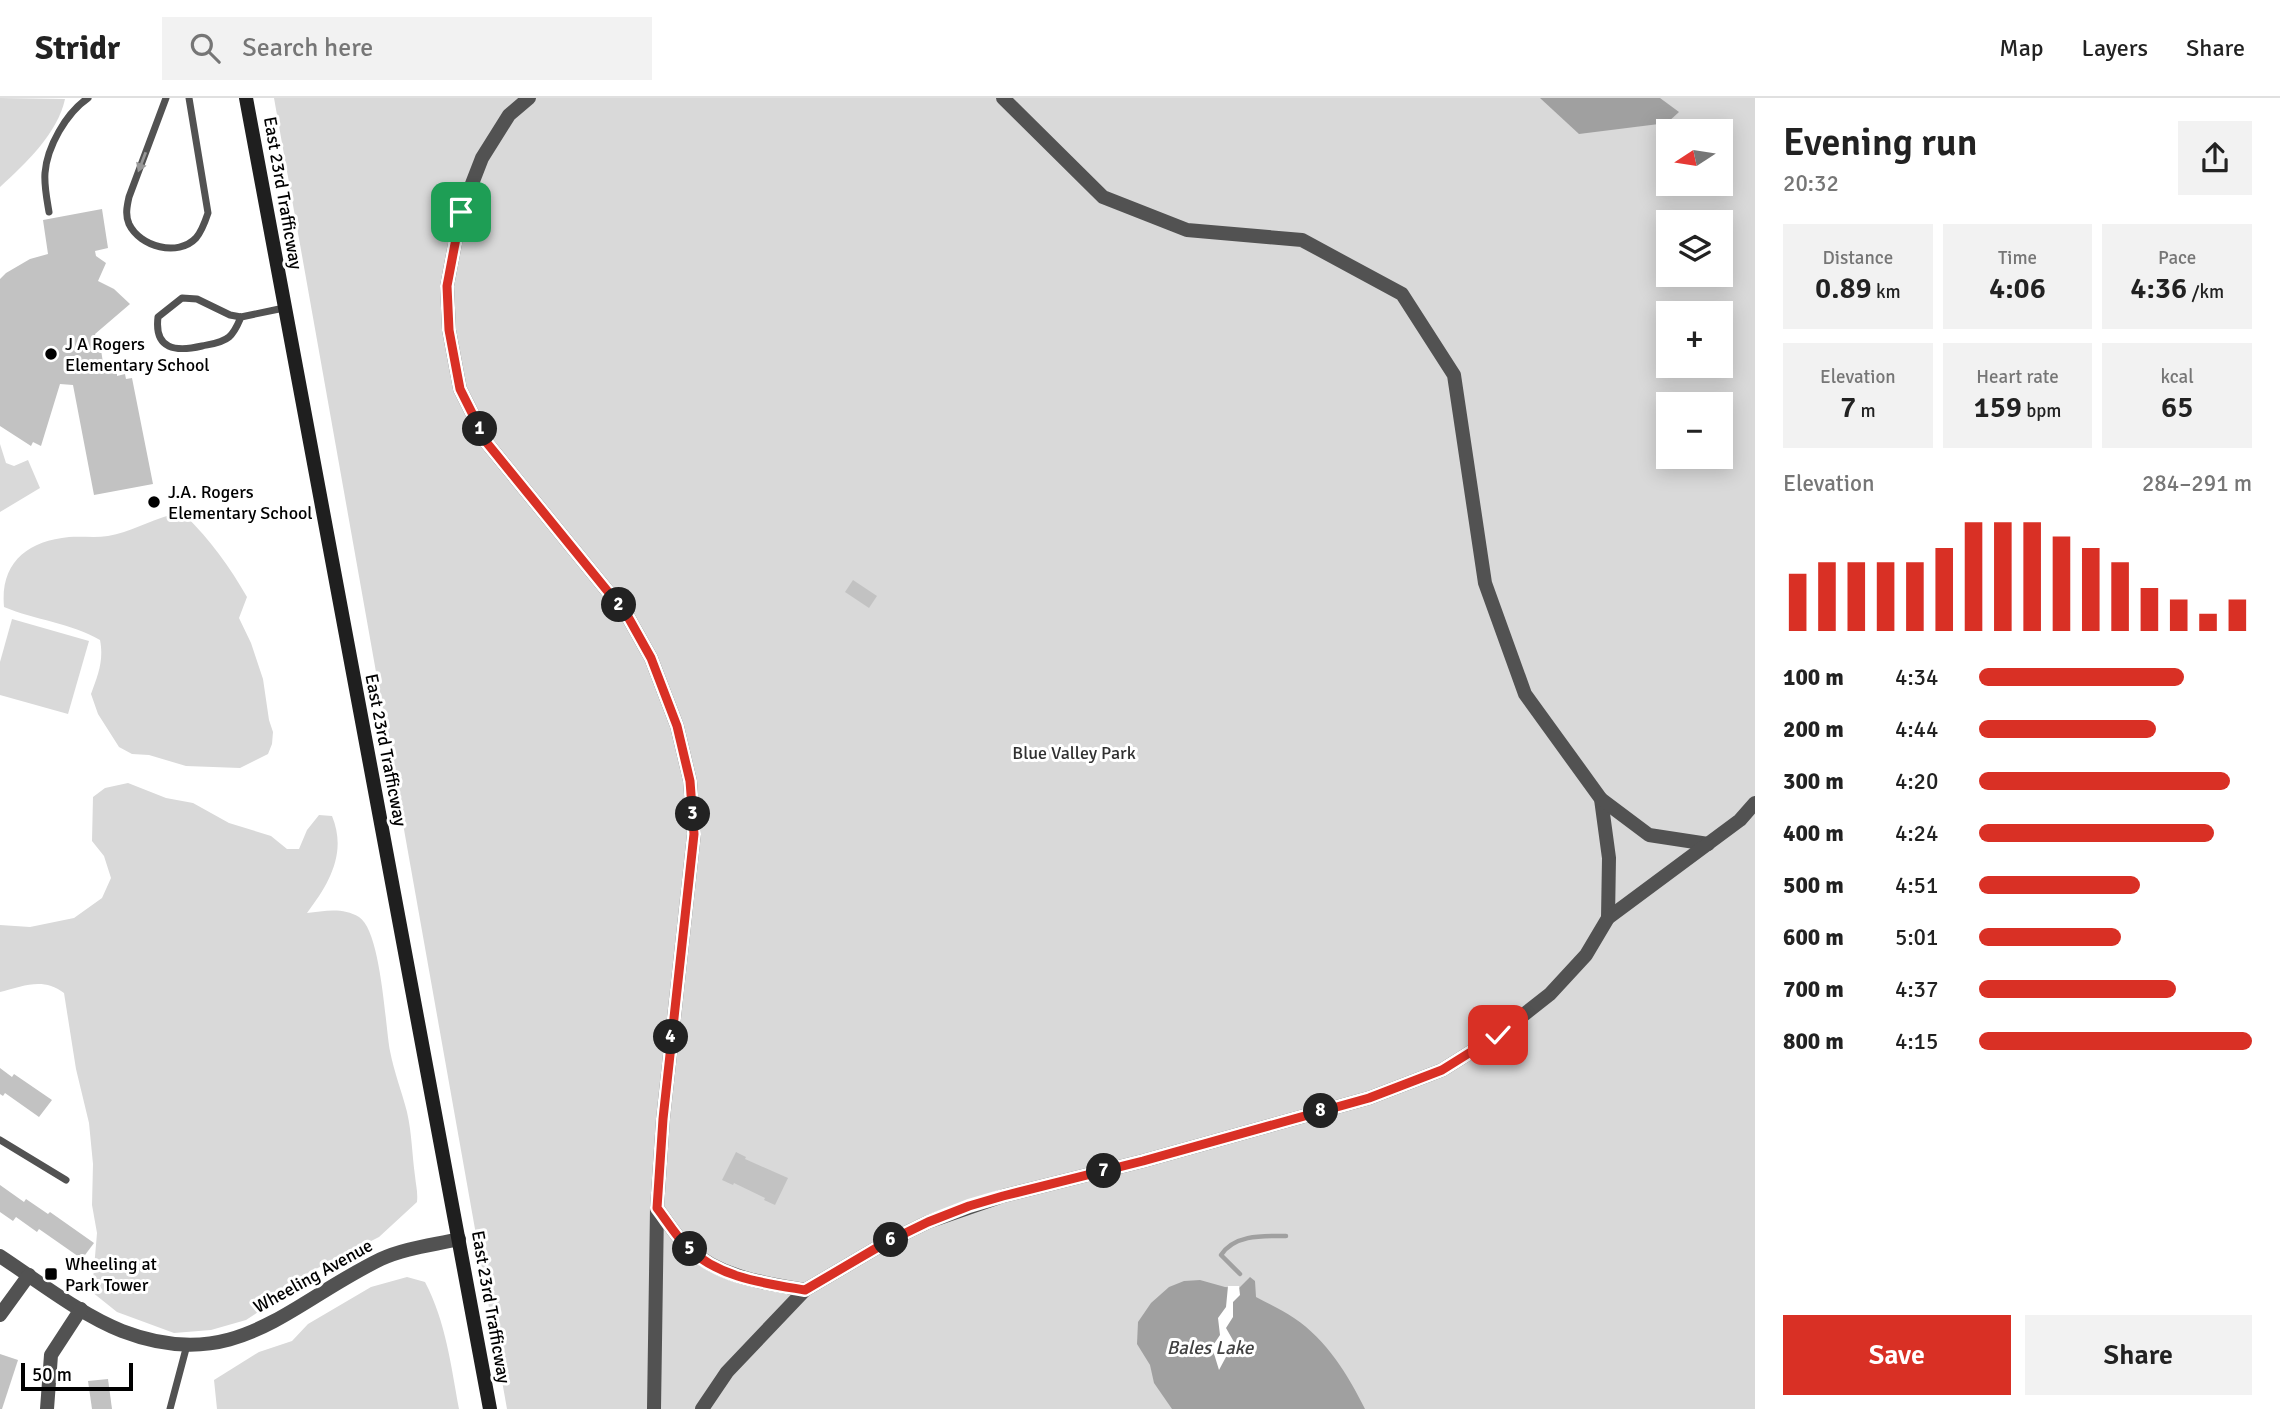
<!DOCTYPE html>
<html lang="en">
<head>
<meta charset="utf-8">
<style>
	:root { --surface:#fff; --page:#f2f2f2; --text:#222; --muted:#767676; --line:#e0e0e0; --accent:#d93025 }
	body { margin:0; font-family:Signika,sans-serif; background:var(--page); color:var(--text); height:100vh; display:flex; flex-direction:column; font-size:26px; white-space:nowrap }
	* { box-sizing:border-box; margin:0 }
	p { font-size:23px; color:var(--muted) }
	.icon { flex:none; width:38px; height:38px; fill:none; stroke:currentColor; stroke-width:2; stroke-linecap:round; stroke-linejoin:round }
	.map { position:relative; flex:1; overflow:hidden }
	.drawer { display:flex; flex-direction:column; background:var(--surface); width:525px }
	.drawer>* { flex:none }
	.needle { width:46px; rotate:258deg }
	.controls { position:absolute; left:1656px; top:21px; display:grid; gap:14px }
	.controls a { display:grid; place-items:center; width:77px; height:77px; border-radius:0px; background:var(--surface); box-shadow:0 4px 18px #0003; font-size:35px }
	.scale { position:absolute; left:21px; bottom:18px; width:112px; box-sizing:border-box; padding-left:7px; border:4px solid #000; border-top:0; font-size:19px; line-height:24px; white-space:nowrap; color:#000; -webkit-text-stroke:5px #fff; paint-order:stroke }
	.pin { position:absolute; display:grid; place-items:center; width:60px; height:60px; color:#fff; margin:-30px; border-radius:14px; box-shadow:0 4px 10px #0006 }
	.km { position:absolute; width:35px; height:35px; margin:-18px; border-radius:50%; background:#222; color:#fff; font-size:19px; line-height:35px; text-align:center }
	.round { display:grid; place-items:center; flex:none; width:74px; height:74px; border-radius:0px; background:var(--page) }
	.summary { display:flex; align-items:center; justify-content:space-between; height:119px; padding:0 28px }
	h1 { font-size:38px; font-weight:600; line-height:52px }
	.stats { display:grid; grid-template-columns:repeat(3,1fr); gap:10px; height:119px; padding:7px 28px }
	.stats div { display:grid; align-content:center; border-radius:0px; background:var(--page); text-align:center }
	.stats b { font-size:30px; font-weight:600 }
	.stats small { font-size:19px; font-weight:400 }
	.stats p { font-size:19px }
	.chart { height:196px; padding:14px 28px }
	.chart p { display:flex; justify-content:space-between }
	.chart svg { width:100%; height:126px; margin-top:7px; stroke:var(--accent); stroke-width:6 }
	.primary-button { display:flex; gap:14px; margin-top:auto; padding:14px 28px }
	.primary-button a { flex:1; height:80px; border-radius:0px; background:var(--accent); color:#fff; font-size:28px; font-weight:600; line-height:80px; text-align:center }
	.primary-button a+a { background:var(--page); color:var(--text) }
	ul { padding:0 28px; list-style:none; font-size:23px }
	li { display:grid; grid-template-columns:112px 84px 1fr; align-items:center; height:52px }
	li i { height:18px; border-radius:9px; background:var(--accent) }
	header { display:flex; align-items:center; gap:42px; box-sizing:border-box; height:98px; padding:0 35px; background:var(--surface); border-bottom:2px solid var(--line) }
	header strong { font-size:33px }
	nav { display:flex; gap:38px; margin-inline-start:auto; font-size:24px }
	.search { width:490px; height:63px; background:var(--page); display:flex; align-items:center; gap:18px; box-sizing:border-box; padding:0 24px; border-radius:0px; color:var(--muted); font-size:26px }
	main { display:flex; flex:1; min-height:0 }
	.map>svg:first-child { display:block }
	.green { fill:#d9d9d9; fill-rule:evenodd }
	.water { fill:#a0a0a0 }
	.pier { fill:#fff }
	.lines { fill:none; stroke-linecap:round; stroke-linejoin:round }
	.stream { stroke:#a0a0a0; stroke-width:4.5 }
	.building { fill:#c2c2c2 }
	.service { stroke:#525252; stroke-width:7 }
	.minor { stroke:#525252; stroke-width:14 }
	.secondary { stroke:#1f1f1f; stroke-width:14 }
	.oneway { fill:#979797 }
	.route-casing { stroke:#fff; stroke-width:14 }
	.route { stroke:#d93025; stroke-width:9 }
	.poi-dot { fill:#000; stroke:#fff; stroke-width:2.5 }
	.labels { text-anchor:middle; stroke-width:6; stroke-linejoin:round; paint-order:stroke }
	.street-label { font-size:18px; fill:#000; stroke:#fff }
	.poi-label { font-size:18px; fill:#000; stroke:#fff; text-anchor:start }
	.park-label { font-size:18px; fill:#303030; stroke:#fff }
	.water-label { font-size:19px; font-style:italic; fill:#414141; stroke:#fff }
</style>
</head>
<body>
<header>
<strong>Stridr</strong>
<div class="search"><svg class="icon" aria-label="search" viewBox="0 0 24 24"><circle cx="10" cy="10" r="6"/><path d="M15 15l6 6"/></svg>Search here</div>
<nav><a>Map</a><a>Layers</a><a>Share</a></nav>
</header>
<main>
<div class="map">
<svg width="1755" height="1311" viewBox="0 0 1755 1311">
	<rect width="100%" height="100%" fill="#fff"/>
	<g class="green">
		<path d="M0 0 65 1C58 35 25 66 0 89Z"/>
		<path d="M274 0H1755V1311H507ZM1668 33H1720V86H1668ZM1668 124H1720V177H1668ZM1668 215H1720V268H1668ZM1668 306H1720V359H1668Z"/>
		<path d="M0 346 6 365 14 368 28 362 40 390 0 414Z"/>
		<path d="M170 417 186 418C210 442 230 469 247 499L239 520 251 545 263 581 269 622 273 634 272 646 268 656 240 670 186 668 149 657 132 656 119 649 98 616 91 596C98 577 104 562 100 542 71 525 35 522 4 509 0 465 27 443 69 439 82 438 95 440 108 438 130 434 149 423 170 417Z"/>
		<path d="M12 521 89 543 68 616 0 597V564Z"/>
		<path d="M128 685 166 700 193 705 229 725 271 738 287 751H299L307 732 319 717 332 718C347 754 330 785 307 815 324 813 343 809 359 819 381 833 385 926 390 953 394 974 402 994 407 1014 412 1036 412 1057 415 1078 416 1088 418 1094 417 1104L379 1139 308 1175 278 1201 246 1222 211 1232 174 1235 117 1214 92 1194 97 1135 92 1107 93 1066 89 1025 76 971 64 895C43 879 24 888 0 894V827L30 829 74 820 102 800 111 780 104 758 92 743 93 699 105 690Z"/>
		<path d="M407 1179 425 1184C446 1224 451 1268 459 1311H217L214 1282 259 1254 292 1243 308 1226 371 1189Z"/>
	</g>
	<g class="water">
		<path d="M1540 0H1660L1679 14 1667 25 1579 36Z"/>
		<path d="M1250 1179 1255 1183 1256 1199C1269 1206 1282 1212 1294 1220 1327 1242 1348 1277 1365 1311H1172L1154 1285 1150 1267 1137 1246 1138 1224 1151 1205 1169 1189 1184 1183 1200 1182 1225 1189 1239 1190Z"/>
	</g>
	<path class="pier" d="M1228 1188H1239L1240 1197 1233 1204V1219L1226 1230 1234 1244 1219 1272 1212 1249 1220 1237 1218 1220 1226 1209Z"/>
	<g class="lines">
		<path class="stream" d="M1240 1176 1221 1157C1235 1136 1264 1138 1286 1138"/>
	</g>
	<g class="building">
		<path d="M102 111 108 150 95 153 96 158 106 165 98 183 114 191 130 206 95 236 101 252 104 271 110 269 111 275 117 273V278L125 276 126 281 132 280 153 386 94 397 73 287 60 286 41 348 33 344 31 348 0 328V181L6 175 30 161 48 156 43 122Z"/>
		<path d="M853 482 877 498 869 510 845 494Z"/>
		<path d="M0 970 12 979 14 976 52 1002 39 1019 5 995 3 998 0 996Z"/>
		<path d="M736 1054 746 1059 745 1061 788 1080 775 1107 764 1102 765 1100 734 1085 733 1087 722 1082Z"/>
		<path d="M0 1087 24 1104 26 1101 48 1116 50 1114 94 1145 82 1161 39 1131 37 1134 16 1119 13 1123 0 1114Z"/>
		<path d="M0 1256 18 1262 2 1311H0Z"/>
		<path d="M108 1281 112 1311H92L88 1283Z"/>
	</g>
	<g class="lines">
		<g class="service">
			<path d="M166 0 129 99C127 108 125 117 129 126 140 149 178 159 196 140 202 133 205 124 208 115L189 0"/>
			<path d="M49 114C47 102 44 88 45 75 47 49 66 15 88 0"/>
			<path d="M241 219C238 226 235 234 229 239 222 245 211 246 202 248 176 254 154 252 158 219L182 200 197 201 230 217 241 219 284 210"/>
			<path d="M0 1042 66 1082"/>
			<path d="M170 1311 187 1247"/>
		</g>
		<g class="minor">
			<path d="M529 0 509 17 482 60 461 114 447 188 449 232 460 291 487 345 627 517 651 560 677 628 690 683 694 736 663 1021 657 1110 654 1311"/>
			<path d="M1003 0 1103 99 1187 132 1302 142 1402 196 1454 277 1485 485 1525 596 1601 701 1609 760 1608 820"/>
			<path d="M1601 701 1649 737 1708 746"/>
			<path d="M657 1110C667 1123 676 1138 687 1149 719 1179 763 1185 805 1192"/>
			<path d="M0 1158C38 1183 81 1217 122 1233 236 1277 288 1206 381 1161 405 1150 433 1147 459 1141"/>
			<path d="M0 1217 29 1177"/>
			<path d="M47 1311 51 1257 81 1211"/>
			<path d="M702 1311 727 1274 805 1192 885 1145 928 1124 1003 1098 1143 1063 1369 1000 1442 972 1498 937 1550 896 1586 857 1608 820 1740 722 1755 705"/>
		</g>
		<path class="secondary" d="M246 0 490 1311"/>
	</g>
	<defs><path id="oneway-solid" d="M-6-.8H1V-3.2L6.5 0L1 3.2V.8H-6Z" transform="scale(1.75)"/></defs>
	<use class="oneway" href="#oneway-solid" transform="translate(142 64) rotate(111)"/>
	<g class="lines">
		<defs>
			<path id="route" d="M461 114 447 188 449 232 460 291 487 345 627 517 651 560 677 628 690 683 694 736 663 1021 657 1110C667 1123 676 1138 687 1149 719 1180 763 1185 805 1192L885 1145 928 1124 969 1108 1003 1098 1143 1063 1369 1000 1442 972 1498 937"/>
		</defs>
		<use href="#route" class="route-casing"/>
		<use href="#route" class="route"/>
	</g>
	<g class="poi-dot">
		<circle cx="51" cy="256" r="7"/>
		<circle cx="154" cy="404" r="7"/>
		<rect x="44" y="1169" width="14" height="14" rx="3.5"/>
	</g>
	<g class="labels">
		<g class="street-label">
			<text transform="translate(283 95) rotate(80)" y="6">East 23rd Trafficway</text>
			<text transform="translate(386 652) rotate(79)" y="6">East 23rd Trafficway</text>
			<text transform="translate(313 1178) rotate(-29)" y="6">Wheeling Avenue</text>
			<text transform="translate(491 1209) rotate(80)" y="6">East 23rd Trafficway</text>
		</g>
		<g class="poi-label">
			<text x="65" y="252">J A Rogers<tspan x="65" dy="21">Elementary School</tspan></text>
			<text x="168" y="400">J.A. Rogers<tspan x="168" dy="21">Elementary School</tspan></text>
			<text x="65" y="1172">Wheeling at<tspan x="65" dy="21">Park Tower</tspan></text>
		</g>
		<g class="park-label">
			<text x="1074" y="661">Blue Valley Park</text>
		</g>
		<g class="water-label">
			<text x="1210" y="1256">Bales Lake</text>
		</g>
	</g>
</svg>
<div class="controls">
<a><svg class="needle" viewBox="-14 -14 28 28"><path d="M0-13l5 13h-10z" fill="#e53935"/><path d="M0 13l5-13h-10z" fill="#767676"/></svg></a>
<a><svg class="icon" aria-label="layers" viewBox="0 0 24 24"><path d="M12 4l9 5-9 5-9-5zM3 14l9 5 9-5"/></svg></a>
<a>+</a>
<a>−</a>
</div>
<div class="scale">50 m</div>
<div class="pin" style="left:461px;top:114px;background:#1e9e55"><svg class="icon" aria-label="arrive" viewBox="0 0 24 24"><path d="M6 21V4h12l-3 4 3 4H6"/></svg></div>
<div class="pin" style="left:1498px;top:937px;background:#d93025"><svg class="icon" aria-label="check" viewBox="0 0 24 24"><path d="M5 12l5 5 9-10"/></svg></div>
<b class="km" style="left:480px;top:331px">1</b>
<b class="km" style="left:619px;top:507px">2</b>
<b class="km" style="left:693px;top:716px">3</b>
<b class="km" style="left:671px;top:939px">4</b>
<b class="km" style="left:690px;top:1151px">5</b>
<b class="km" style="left:891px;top:1142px">6</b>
<b class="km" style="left:1104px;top:1073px">7</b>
<b class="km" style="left:1321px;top:1013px">8</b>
</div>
<section class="drawer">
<div class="summary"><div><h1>Evening run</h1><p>20:32</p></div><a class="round"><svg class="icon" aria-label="share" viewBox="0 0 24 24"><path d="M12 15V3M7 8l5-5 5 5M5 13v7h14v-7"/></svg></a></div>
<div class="stats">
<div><p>Distance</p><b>0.89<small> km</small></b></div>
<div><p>Time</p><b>4:06</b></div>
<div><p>Pace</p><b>4:36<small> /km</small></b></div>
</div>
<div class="stats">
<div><p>Elevation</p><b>7<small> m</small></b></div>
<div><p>Heart rate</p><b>159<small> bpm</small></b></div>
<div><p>kcal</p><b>65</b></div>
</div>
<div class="chart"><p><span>Elevation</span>284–291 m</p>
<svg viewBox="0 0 160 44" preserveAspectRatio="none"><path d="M5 44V24M15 44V20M25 44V20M35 44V20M45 44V20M55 44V15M65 44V6M75 44V6M85 44V6M95 44V11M105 44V15M115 44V20M125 44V29M135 44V33M145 44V38M155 44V33"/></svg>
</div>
<ul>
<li><b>100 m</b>4:34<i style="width:75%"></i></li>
<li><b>200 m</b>4:44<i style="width:65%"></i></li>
<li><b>300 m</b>4:20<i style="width:92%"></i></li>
<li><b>400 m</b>4:24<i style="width:86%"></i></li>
<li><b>500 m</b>4:51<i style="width:59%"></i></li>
<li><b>600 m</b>5:01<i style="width:52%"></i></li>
<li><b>700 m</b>4:37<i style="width:72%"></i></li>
<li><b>800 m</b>4:15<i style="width:100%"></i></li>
</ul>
<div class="primary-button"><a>Save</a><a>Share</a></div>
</section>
</main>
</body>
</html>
